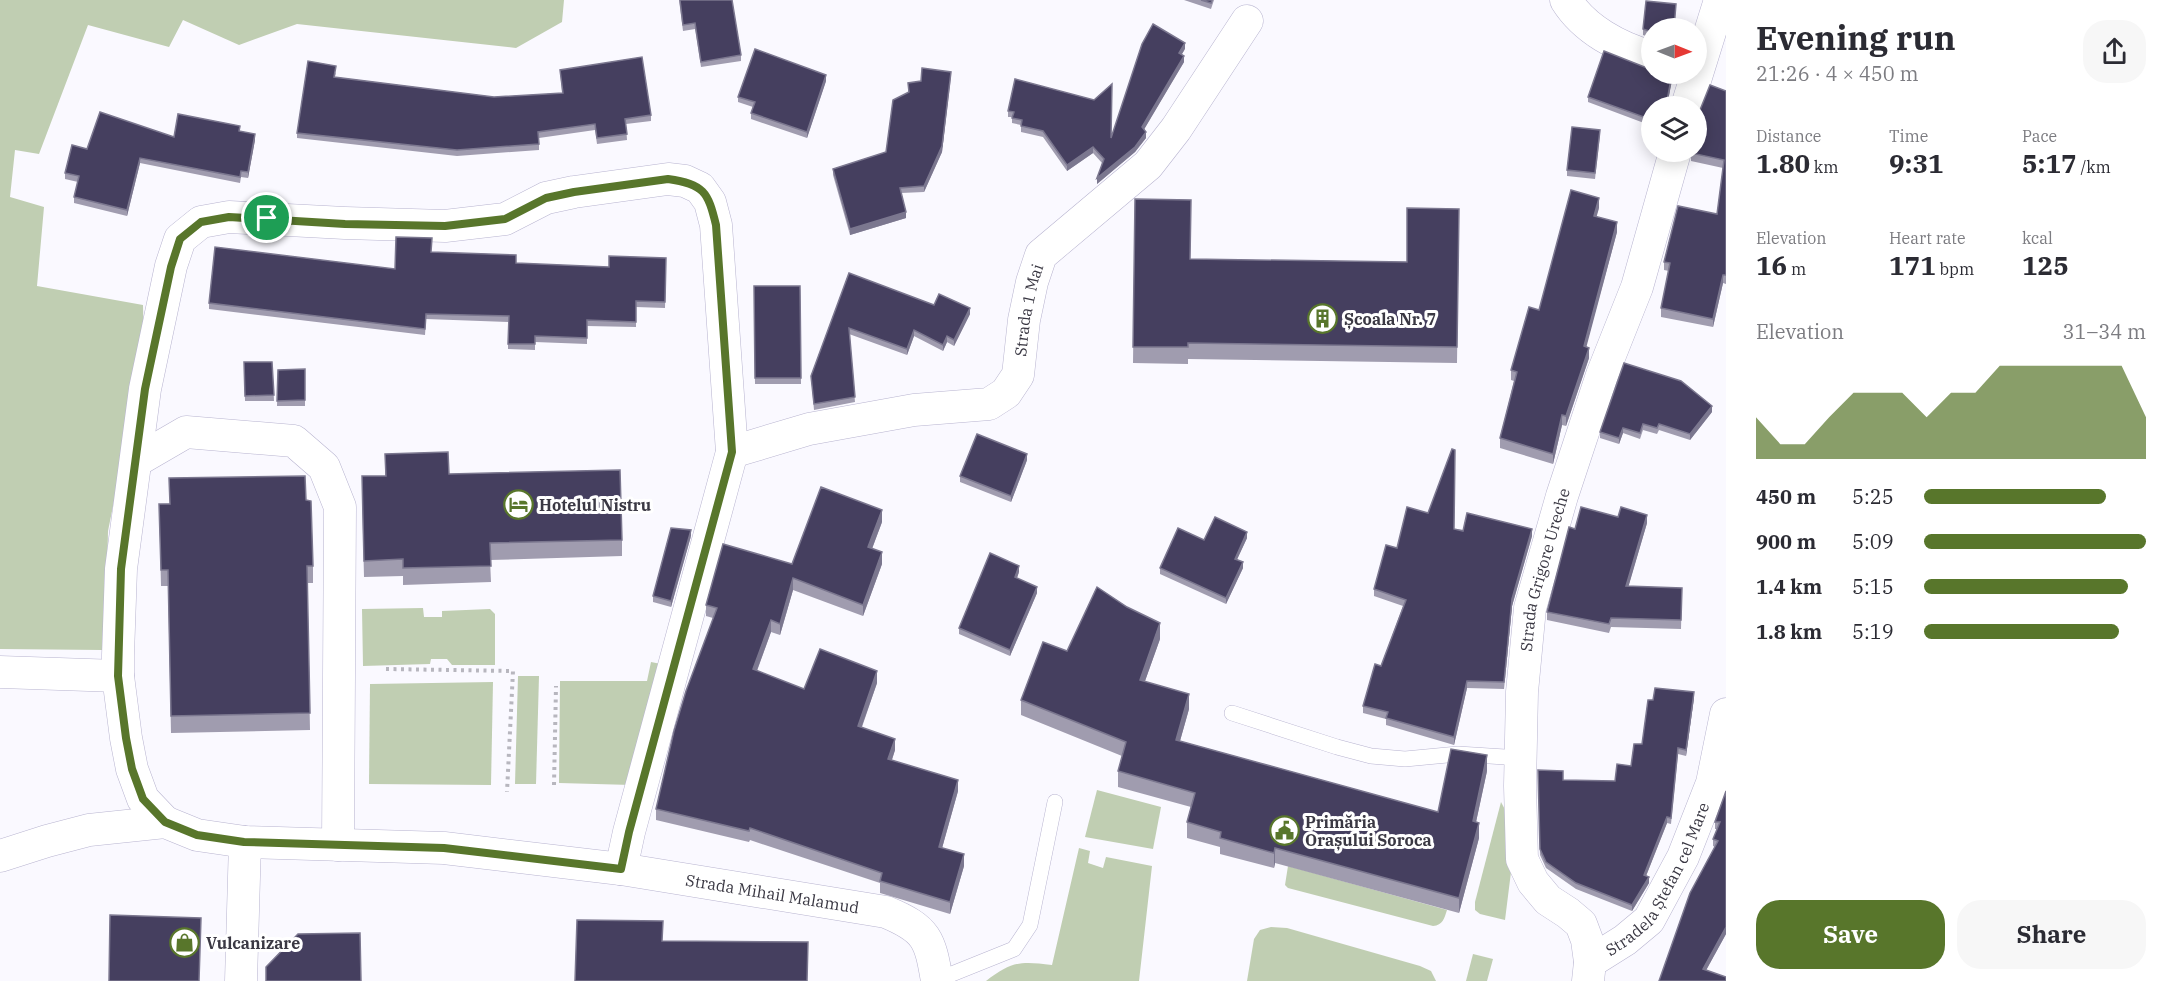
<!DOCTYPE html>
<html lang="en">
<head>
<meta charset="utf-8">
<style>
	:root { --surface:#fff; --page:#f7f7f7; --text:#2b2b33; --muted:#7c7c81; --accent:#58762b }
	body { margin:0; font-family:"IBM Plex Serif",serif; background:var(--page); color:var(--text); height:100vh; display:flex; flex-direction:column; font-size:22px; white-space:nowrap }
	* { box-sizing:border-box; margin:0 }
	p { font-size:20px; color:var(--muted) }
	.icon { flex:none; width:33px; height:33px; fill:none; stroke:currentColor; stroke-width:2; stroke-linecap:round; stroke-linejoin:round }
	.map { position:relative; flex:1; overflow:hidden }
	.drawer { display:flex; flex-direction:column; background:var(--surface); width:450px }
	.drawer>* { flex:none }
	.needle { width:39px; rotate:91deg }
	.controls { position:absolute; left:1641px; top:18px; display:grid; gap:12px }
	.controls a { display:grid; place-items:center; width:66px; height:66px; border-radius:50%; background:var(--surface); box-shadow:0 3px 15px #0003; font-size:30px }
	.pin { position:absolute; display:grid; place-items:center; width:51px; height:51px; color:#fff; margin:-26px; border:3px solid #fff; border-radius:50%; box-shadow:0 2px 6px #0007 }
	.round { display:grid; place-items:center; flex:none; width:63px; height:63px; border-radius:24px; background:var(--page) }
	.headline { display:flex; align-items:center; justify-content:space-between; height:102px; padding:0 30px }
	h1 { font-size:33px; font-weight:700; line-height:45px }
	.metrics { display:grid; grid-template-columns:repeat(3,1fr); gap:9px; height:102px; padding:6px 30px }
	.metrics div { display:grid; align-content:center }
	.metrics b { font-size:26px; font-weight:700 }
	.metrics small { font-size:16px; font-weight:400 }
	.metrics p { font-size:16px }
	.chart { height:168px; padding:12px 30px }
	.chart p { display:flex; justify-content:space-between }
	.chart svg { width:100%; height:108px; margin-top:6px; fill:var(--accent); opacity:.7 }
	.primary-button { display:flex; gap:12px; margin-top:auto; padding:12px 30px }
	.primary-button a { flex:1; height:69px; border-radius:24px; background:var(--accent); color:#fff; font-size:24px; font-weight:700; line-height:69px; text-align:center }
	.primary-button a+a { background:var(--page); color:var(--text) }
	ul { padding:0 30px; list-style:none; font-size:20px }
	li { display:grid; grid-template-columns:96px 72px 1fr; align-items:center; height:45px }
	li i { height:15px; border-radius:8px; background:var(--accent) }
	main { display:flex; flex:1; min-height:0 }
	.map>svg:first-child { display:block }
	.green { fill:#c0ceb2 }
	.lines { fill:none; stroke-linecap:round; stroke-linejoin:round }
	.lane-casing { stroke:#b8b4d0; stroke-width:16 }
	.street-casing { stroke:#b8b4d0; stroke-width:33 }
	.path { stroke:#b7b6be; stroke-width:4; stroke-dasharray:3 4.5; stroke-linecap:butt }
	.lane { stroke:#fff; stroke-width:15 }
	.street { stroke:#fff; stroke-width:32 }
	.wall { fill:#a09caf }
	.shaded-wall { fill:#7b778f }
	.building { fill:#453f5f; stroke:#7b778f; stroke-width:1.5 }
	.route-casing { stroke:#fff; stroke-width:12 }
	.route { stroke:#58762b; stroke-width:8 }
	.labels { text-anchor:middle; stroke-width:6; stroke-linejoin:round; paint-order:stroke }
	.street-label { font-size:16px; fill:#3a3843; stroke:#fff }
	.poi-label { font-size:16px; font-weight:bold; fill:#3a3843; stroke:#fff; text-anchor:start }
</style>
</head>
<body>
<main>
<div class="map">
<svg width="1726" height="981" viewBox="0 0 1726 981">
	<rect width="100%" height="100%" fill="#faf9ff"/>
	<g class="green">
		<path d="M0 0H564L562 22 516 48 297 24 239 45 183 20 169 47 88 25 39 154 15 150 10 197 44 207 37 286 143 305 144 352 108 531 106 620 102 650 0 649Z"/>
		<path d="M423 608 424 617H442V611L490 609 495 614V665H452L447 659H431L430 664 363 666 362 609Z"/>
		<path d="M651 662 661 664 632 785 559 783 560 681H647Z"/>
		<path d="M518 676H539L536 784H515Z"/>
		<path d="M493 682 491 785 369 784 370 684Z"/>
		<path d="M1097 790 1161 807 1153 849 1085 837Z"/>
		<path d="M1501 802 1510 819 1512 864 1505 920 1480 914 1475 910V902Z"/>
		<path d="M1079 848 1090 851 1088 863 1103 868 1106 857 1152 866 1139 981H986C1012 961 1021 961 1052 965Z"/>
		<path d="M1288 866 1447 910C1444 919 1443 925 1433 926L1288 888 1285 885Z"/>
		<path d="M1271 927 1287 928 1420 966 1431 971 1436 981H1247L1254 939 1260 930Z"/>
		<path d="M1473 954 1493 959 1487 981H1466Z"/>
	</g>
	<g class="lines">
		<defs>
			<g id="lane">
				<path d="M1232 713 1337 747 1371 756 1405 759 1458 754 1521 758"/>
				<path d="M937 980 1014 949 1030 925 1055 802"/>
			</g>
			<g id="street">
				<path d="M1566 0C1584 29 1619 48 1652 57"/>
				<path d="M1687 106 1720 0"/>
				<path id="s1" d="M732 452 809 429 914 410 989 404 1006 393 1018 375 1024 320 1032 282 1041 255 1148 165 1176 129 1247 21"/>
				<path d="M136 461 186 432 294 441 324 467 340 507 338 845"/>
				<path d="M0 672 118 676"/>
				<path d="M165 822 143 799 132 769 126 738 118 676V655L121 569 145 389 171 266 180 239 201 222 229 217 345 223 445 226 505 219 546 198 574 192 668 179 685 181 700 188 710 202 716 225 732 452 629 832 621 869"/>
				<path id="s2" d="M0 856 47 841 89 830 165 822 197 835 245 842 444 848 621 869 886 912C927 929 930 939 937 981"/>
				<path id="s3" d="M1590 962 1625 940 1649 920 1683 857 1712 783 1726 714"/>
				<path d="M241 981 245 842"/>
				<path id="s4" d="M1588 981 1590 962 1587 940 1581 924 1568 913 1548 900 1533 882 1522 859 1520 786 1522 692 1530 608 1562 496 1602 375 1637 287 1675 152"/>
			</g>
		</defs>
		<use href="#lane" class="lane-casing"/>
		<use href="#street" class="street-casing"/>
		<g class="path">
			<path d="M386 669 513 671 507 792"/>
			<path d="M554 785 556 686"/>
		</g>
		<use href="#lane" class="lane"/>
		<use href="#street" class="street"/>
	</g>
	<g class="wall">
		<path d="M679 0H732L741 55V61L701 67 695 29 683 31Z"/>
		<path d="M1184 0H1214L1211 9Z"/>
		<path d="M1676 9 1652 28V38L1643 35V29Z"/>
		<path d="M1185 49 1181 55 1184 62 1144 129 1146 138 1135 152 1097 184 1102 163 1093 153 1067 171 1043 137 1021 132V125L1012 123V117H1008V111L1111 137Z"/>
		<path d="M1647 68 1672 80 1667 106H1652V126L1588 102V97Z"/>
		<path d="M560 70 651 115V121L626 124 627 140 597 144 595 130 539 138V150L457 156 297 138V133L336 72 335 77 494 97 562 93Z"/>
		<path d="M951 77 942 152 924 192 901 193 906 218 850 235 833 175V169L886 152 908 92V83Z"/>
		<path d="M826 81 807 138 751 119V113L753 107 738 102V97Z"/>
		<path d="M1726 91V284L1723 283 1713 327 1661 317V308L1669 271 1664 270V262L1717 214 1723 168 1691 161V152Z"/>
		<path d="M240 131 255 140 248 178 241 177 240 183 140 163 127 216 74 203V197L78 182 65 179V173L87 149 174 137Z"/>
		<path d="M1600 135 1595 179 1567 176V170Z"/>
		<path d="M1135 199 1190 259 1407 262 1459 209 1457 363 1188 359V364L1133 363Z"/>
		<path d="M1599 208 1596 216 1617 232 1586 346 1589 358 1566 426 1562 425 1553 464 1500 448V438L1514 381 1511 380V370L1539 310Z"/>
		<path d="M432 252 516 263 609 267 666 258 665 308 636 307V327L587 326V344L535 342V350L508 349V322L426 319 425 335 209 309V303L395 269Z"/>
		<path d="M849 273 934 305 970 314 954 346 947 342 943 351 914 336 907 355 849 334 855 402 814 410 811 376Z"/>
		<path d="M754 286H800L801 384H755Z"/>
		<path d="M244 362H272L274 401H245Z"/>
		<path d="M305 369V406H277L278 370Z"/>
		<path d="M1712 412 1690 440 1659 430 1657 434 1643 430 1640 439 1623 433 1619 444 1600 438V432Z"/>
		<path d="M385 454 449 474 622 540V556L490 560 491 582 403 585V576L364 577 362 493 385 476Z"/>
		<path d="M1027 460 1011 502 960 482V476Z"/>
		<path d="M306 500 313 566V583H307L310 730 171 733 168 586H161L159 504Z"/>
		<path d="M1618 517 1647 523 1628 587 1682 588 1681 629 1611 627 1609 633 1547 620V612L1575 529Z"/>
		<path d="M882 522 872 549 882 564 863 616 793 590 780 635 771 632 757 671 804 689 877 683 862 727 895 750 892 760 958 791 942 848 964 866 950 914 880 893V883L750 840 749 842 656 820V809L713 618 706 616V605Z"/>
		<path d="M1454 529 1532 536 1512 606 1504 689 1467 688 1454 745 1386 725V719L1363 713V706L1381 666 1403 606 1374 596V589L1397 548Z"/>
		<path d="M691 536 671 607 653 602V596Z"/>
		<path d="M1247 538 1237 559 1243 568 1226 604 1160 574V568L1204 540Z"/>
		<path d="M1019 572 1017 578 1037 593 1010 656 959 634V628Z"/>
		<path d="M1160 639 1145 681 1189 709 1180 741 1438 812 1487 771 1476 822 1479 838 1459 913 1275 863 1274 868 1220 854V847L1187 838V822L1191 807 1118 787V771L1122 756 1021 715V700L1067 651Z"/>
		<path d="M1694 698 1686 756 1678 754 1671 824 1667 823 1646 876 1649 883 1632 911 1576 889 1546 868 1540 855 1538 770 1563 780 1615 781 1631 766 1642 744Z"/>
		<path d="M1726 791V934L1706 970 1659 981 1715 847 1713 846V839L1718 829H1715V822Z"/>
	</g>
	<g class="shaded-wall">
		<path d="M1185 43V49L1179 59V53Z"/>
		<path d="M1184 56V62L1142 133V127Z"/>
		<path d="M951 72 942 152 924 192V186Z"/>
		<path d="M1672 74V80L1667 106H1666Z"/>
		<path d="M826 75V81L807 138V132Z"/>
		<path d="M1146 132V138L1135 152 1097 184V178Z"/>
		<path d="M255 134V140L248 178V172Z"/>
		<path d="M1093 147V153L1067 171V165Z"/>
		<path d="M140 158V163L127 216V210Z"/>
		<path d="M1599 198V208L1594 226V216Z"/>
		<path d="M906 212V218L850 235V229Z"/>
		<path d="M1617 222V232L1584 356V346Z"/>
		<path d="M1723 275V283L1713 327V319Z"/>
		<path d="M970 308V314L954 346V340Z"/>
		<path d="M914 330V336L907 355V349Z"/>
		<path d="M947 336V342L943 351V345Z"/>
		<path d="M1589 348V358L1566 426V416Z"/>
		<path d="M1712 406V412L1690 440V434Z"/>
		<path d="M1562 415V425L1553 464V454Z"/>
		<path d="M1623 428V433L1619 444V438Z"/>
		<path d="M1027 454V460L1011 502V496Z"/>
		<path d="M882 510V522L868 559V547Z"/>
		<path d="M1647 515V523L1626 595V586Z"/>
		<path d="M1532 529V536L1512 606 1504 689 1512 599Z"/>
		<path d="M691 530V536L671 607V601Z"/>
		<path d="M1247 532V538L1235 564V559Z"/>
		<path d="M882 552V564L863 616V605Z"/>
		<path d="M1243 562V568L1226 604V598Z"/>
		<path d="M1019 566V572L1015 583V577Z"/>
		<path d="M793 578V590L780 635V624Z"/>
		<path d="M1037 587V593L1010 656V650Z"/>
		<path d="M771 620V632L753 681V669Z"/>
		<path d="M1160 623V639L1140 695V680Z"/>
		<path d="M877 671V683L858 737V726Z"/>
		<path d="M1467 681V688L1454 745V737Z"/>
		<path d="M1694 692V698L1686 756V750Z"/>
		<path d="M1189 694V709L1176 755V740Z"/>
		<path d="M895 739V750L888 771V759Z"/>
		<path d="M1487 755V771L1473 836V821Z"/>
		<path d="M958 780V791L939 859V847Z"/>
		<path d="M1667 817V823L1644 881V875Z"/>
		<path d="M1479 823V838L1459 913V898Z"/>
		<path d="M1275 848V863L1274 868V853Z"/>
		<path d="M964 854V866L950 914V902Z"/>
		<path d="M1649 877V883L1632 911V905Z"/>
		<path d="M1726 927V934L1703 976V969Z"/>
	</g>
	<g class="building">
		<path d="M680 0H732L741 55 701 62 695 23 683 25Z"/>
		<path d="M1201 0H1212L1211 3Z"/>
		<path d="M1646 1 1676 4 1674 28H1652V32L1643 29Z"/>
		<path d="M1153 24 1185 43 1179 53 1184 56 1142 127 1146 132 1135 147 1097 178 1104 159 1093 147 1067 165 1043 131 1021 126 1022 120 1012 118 1014 112 1008 111 1015 79 1094 100 1112 84 1111 138 1142 44Z"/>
		<path d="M755 49 826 75 807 132 751 113 755 102 738 97Z"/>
		<path d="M1604 51 1647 68H1652V74H1672L1666 106H1652V120L1588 97Z"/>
		<path d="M642 57 651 115 625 119 627 134 597 138 595 124 538 132 539 144 457 150 297 133 308 61 336 66 334 77 494 97 563 93 560 70Z"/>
		<path d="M922 68 951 72 942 146 924 186 900 188 906 212 850 229 833 169 886 152 893 100 909 92 908 83 921 81Z"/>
		<path d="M1710 85 1726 91V275H1723L1713 319 1661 308 1670 263 1664 262 1678 206 1717 214 1724 160 1691 153V152H1696V112L1700 110Z"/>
		<path d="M100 112 174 137 178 114 240 126 239 131 255 134 248 172 241 171 240 177 140 158 127 210 74 197 79 176 65 173 72 145 87 149Z"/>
		<path d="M1572 127 1600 130 1595 173 1567 170Z"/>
		<path d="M1571 190 1599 198 1594 216 1617 222 1584 346 1589 348 1566 416 1562 415 1553 454 1500 438 1517 372 1511 370 1529 307 1539 310Z"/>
		<path d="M1135 199 1191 200 1190 259 1407 262V208L1459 209 1457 347 1188 343V347H1133Z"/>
		<path d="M396 237 432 238 431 252 516 255V263L609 267V256L666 258 665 302 636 301V322L587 320V338L535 336V344H508L509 316 426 314 425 329 209 303 215 247 395 269Z"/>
		<path d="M849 273 934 305 939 294 970 308 954 340 947 336 943 345 914 330 907 349 849 328 855 397 814 404 811 376Z"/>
		<path d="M754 286H800L801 378H755Z"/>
		<path d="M244 362H272L274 395 245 396Z"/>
		<path d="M1624 363 1681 381 1712 406 1690 434 1659 424 1657 428 1643 424 1640 433 1623 428 1619 438 1600 432Z"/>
		<path d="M305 369V400L277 401 278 370Z"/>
		<path d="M977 434 1027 454 1011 496 960 476Z"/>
		<path d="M1452 449 1455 450 1454 529 1463 531 1467 513 1532 529 1512 599 1504 682 1467 681 1454 737 1386 718 1388 712 1363 706 1375 664 1381 666 1406 600 1374 589 1386 545 1397 548 1407 507 1428 513Z"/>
		<path d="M448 452 449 474 620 470 622 540 490 543 491 566 403 568V559L364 561 362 476H386L385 454Z"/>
		<path d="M305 476 306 500 311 501 313 566H307L310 713 171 716 168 570H161L159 504H170L169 478Z"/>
		<path d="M821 487 882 510 868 547 882 552 863 605 793 578 780 624 771 620 753 669 804 689 820 649 877 671 858 726 895 739 888 759 958 780 939 847 964 854 950 902 880 881 882 873 750 828 749 831 656 809 674 731 686 691 717 608 706 605 723 544 792 564Z"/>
		<path d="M1581 507 1618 517 1621 507 1647 515 1626 586 1682 588 1681 620 1611 618 1609 624 1547 612 1569 527 1575 529Z"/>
		<path d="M1215 517 1247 532 1235 559 1243 562 1226 598 1160 568 1178 528 1204 540Z"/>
		<path d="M671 528 691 530 671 601 653 596Z"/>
		<path d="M990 553 1019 566 1015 577 1037 587 1010 650 959 628Z"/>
		<path d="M1097 587 1127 607 1160 623 1140 680 1189 694 1176 740 1438 812 1451 749 1487 755 1473 821 1479 823 1459 898 1275 848 1274 853 1220 838 1221 832 1187 822 1195 793 1118 771 1126 742 1021 700 1043 642 1067 651Z"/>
		<path d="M1655 688 1694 692 1686 750 1678 748 1671 818 1667 817 1644 875 1649 877 1632 905 1576 883 1546 862 1540 849 1538 770 1563 771V780L1615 781 1617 764 1631 766 1634 744H1642L1648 700H1653Z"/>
		<path d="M1726 791V927L1703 969 1726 977V981H1659L1690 893 1718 841 1713 839 1720 822H1715Z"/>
		<path d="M110 915 201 918 199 981H109Z"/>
		<path d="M577 920 663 921 662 941 808 942 807 981H575Z"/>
		<path d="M360 933 361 981H266V967L298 934Z"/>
	</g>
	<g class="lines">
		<defs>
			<path id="route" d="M668 179C704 184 708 192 716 225L732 452 629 832 621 869 444 848 244 842 197 835 165 822 143 799 132 769 126 738 118 676 121 569 145 389 171 267 180 239 201 222 229 217 345 224 445 226 505 219 546 198 574 192Z"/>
		</defs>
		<use href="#route" class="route-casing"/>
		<use href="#route" class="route"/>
	</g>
	<defs>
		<symbol id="building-ring" viewBox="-11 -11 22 22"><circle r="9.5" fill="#fff" stroke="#58762b" stroke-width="1.5"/><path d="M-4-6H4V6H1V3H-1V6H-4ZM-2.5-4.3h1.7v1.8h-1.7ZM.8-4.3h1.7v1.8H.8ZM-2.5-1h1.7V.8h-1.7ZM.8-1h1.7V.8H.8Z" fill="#58762b"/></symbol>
		<symbol id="hotel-ring" viewBox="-11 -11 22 22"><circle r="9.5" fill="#fff" stroke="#58762b" stroke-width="1.5"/><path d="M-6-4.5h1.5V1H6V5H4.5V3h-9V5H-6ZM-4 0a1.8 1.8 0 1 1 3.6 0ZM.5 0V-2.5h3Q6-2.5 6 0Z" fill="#58762b"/></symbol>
		<symbol id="civic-ring" viewBox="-11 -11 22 22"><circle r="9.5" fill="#fff" stroke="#58762b" stroke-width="1.5"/><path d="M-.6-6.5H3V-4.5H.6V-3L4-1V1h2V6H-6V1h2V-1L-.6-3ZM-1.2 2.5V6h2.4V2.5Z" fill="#58762b"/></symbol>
		<symbol id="shop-ring" viewBox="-11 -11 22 22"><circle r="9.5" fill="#fff" stroke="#58762b" stroke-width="1.5"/><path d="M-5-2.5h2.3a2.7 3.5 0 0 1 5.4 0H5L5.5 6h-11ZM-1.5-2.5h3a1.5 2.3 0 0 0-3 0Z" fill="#58762b"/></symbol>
	</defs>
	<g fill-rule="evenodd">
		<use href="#building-ring" x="1306" y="302" width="33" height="33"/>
		<use href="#hotel-ring" x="502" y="488" width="33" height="33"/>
		<use href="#civic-ring" x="1268" y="814" width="33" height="33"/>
		<use href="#shop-ring" x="168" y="926" width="33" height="33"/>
	</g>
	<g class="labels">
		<g class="street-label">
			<text dy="6" stroke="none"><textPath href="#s1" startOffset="370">Strada 1 Mai</textPath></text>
			<text dy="6" stroke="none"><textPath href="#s4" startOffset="440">Strada Grigore Ureche</textPath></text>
			<text dy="6" stroke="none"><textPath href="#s3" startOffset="111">Stradela Ștefan cel Mare</textPath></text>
			<text dy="6" stroke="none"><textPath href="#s2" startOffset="783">Strada Mihail Malamud</textPath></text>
		</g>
		<g class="poi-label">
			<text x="1344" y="325">Școala Nr. 7</text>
			<text x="539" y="511">Hotelul Nistru</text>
			<text x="1305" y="828">Primăria<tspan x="1305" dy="18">Orașului Soroca</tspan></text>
			<text x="206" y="949">Vulcanizare</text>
		</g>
	</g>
</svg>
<div class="controls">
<a><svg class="needle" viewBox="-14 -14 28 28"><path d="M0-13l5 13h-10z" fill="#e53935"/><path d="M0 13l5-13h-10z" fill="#7c7c81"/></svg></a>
<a><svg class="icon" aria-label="layers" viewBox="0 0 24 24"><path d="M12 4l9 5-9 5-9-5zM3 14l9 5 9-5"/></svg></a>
</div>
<div class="pin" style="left:267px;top:218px;background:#1e9e55"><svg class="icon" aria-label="arrive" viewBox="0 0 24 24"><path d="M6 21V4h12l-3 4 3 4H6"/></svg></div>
</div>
<section class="drawer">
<div class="headline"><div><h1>Evening run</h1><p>21:26 · 4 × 450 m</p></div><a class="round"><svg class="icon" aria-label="share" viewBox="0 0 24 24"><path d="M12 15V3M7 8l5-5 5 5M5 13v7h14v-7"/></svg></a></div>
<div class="metrics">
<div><p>Distance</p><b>1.80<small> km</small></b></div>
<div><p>Time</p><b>9:31</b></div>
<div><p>Pace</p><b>5:17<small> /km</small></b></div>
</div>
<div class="metrics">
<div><p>Elevation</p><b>16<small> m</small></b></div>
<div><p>Heart rate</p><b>171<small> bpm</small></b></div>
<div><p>kcal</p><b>125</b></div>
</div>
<div class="chart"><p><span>Elevation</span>31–34 m</p>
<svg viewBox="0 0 160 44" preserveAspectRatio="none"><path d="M0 44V27L10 38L20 38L30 27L40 17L50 17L60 17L70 27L80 17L90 17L100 6L110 6L120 6L130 6L140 6L150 6L160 27V44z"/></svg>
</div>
<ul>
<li><b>450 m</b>5:25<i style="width:82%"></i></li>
<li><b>900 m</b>5:09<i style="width:100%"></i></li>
<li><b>1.4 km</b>5:15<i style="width:92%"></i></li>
<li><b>1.8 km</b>5:19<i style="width:88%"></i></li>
</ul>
<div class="primary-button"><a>Save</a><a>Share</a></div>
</section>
</main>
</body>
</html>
